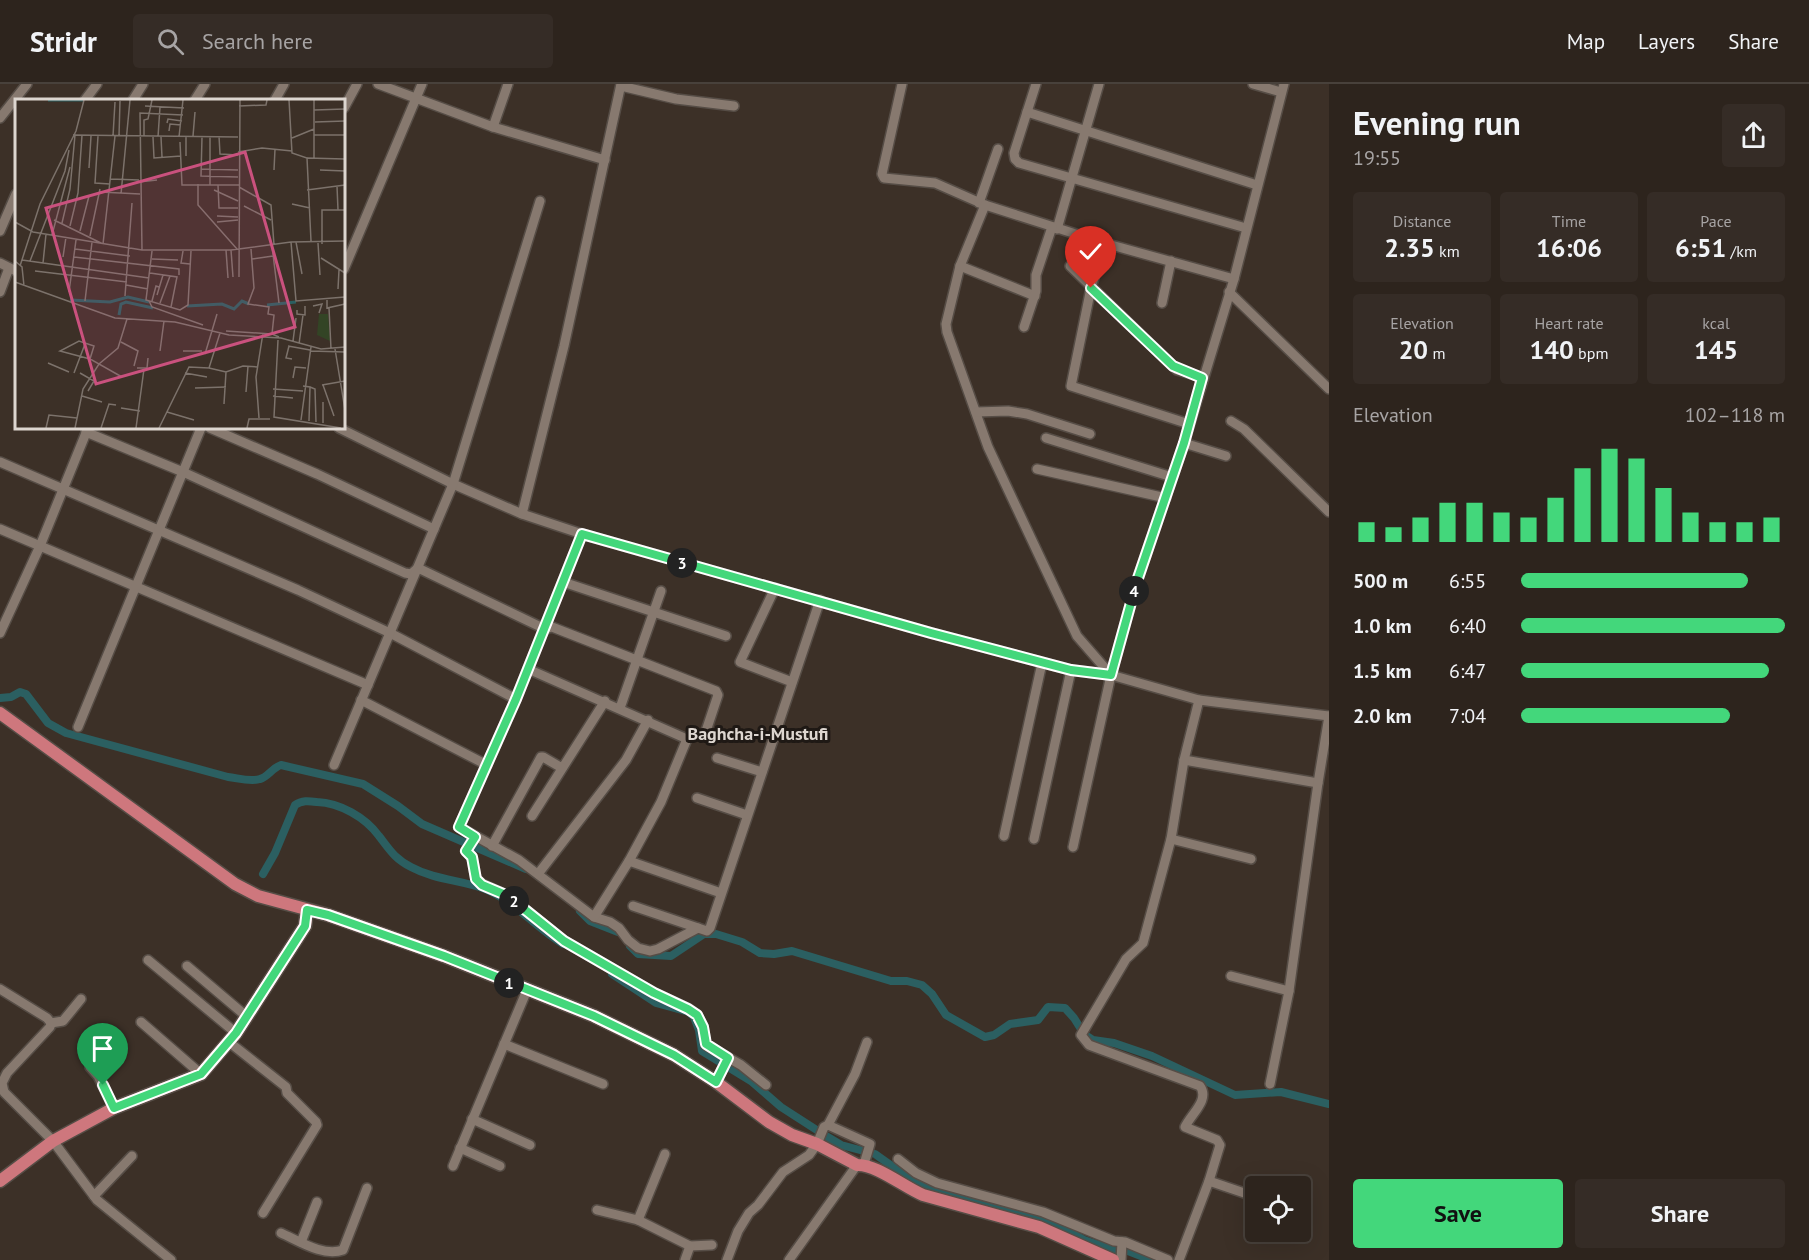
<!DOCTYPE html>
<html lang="en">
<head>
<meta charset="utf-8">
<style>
	:root { --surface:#2d241d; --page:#352c26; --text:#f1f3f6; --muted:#a7a4a4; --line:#48413b; --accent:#43d77b }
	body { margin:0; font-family:"PT Sans",sans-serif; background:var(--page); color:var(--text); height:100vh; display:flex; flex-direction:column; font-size:22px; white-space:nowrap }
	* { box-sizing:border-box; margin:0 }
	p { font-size:20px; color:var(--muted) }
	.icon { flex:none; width:33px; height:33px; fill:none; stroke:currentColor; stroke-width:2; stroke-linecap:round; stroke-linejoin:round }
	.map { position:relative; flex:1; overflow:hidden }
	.drawer { display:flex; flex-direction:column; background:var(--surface); width:480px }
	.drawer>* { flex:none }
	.buttons { position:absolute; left:1245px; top:1092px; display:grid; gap:12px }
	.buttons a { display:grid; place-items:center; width:66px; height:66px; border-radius:6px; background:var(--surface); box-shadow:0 6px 24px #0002,0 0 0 2px var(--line); font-size:30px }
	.pin { position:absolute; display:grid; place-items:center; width:51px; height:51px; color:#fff; margin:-62px -26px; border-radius:50% 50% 50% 0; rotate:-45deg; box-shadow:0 0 6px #0007 }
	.pin .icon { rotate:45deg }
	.km { position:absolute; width:30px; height:30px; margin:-15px; border-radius:50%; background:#222; color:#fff; font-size:16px; line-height:30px; text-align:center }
	.round { display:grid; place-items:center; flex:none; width:63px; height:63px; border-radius:6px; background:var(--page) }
	.overview { display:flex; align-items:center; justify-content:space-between; height:102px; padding:0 24px }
	h1 { font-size:33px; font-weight:600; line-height:45px }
	.metrics { display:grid; grid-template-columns:repeat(3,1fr); gap:9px; height:102px; padding:6px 24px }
	.metrics div { display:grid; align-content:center; border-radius:6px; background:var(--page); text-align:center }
	.metrics b { font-size:26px; font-weight:600 }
	.metrics small { font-size:16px; font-weight:400 }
	.metrics p { font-size:16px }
	.chart { height:168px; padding:12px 24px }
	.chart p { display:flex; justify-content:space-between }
	.chart svg { width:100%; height:108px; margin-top:6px; stroke:var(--accent); stroke-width:6 }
	.action { display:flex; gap:12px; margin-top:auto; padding:12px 24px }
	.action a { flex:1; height:69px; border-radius:6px; background:var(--accent); color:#111; font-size:24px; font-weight:600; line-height:69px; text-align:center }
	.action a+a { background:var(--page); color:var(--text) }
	ul { padding:0 24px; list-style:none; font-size:20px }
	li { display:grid; grid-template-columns:96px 72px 1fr; align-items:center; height:45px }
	li i { height:15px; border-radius:8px; background:var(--accent) }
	header { display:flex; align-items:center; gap:36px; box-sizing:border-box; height:84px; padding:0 30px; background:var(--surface); border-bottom:2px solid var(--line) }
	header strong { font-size:28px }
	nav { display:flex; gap:33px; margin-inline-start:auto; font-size:21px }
	.search { width:420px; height:54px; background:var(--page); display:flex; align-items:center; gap:15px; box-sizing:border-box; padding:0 21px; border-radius:6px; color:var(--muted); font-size:22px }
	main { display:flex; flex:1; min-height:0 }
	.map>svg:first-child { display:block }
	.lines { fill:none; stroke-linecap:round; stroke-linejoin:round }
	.canal { stroke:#2b5f61; stroke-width:8 }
	.minor-casing { stroke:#564d46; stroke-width:12 }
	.major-casing { stroke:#564d46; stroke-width:15 }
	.minor { stroke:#87796f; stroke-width:9 }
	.major { stroke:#ce777d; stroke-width:12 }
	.route-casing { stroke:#fff; stroke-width:12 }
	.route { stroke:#43d77b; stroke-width:8 }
	.labels { text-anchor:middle; stroke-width:6; stroke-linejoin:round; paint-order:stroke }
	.neighbourhood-label { font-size:18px; font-weight:bold; fill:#ddd6d0; stroke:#1f1915 }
	.inset-river { fill:none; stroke:#2b5f61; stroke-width:3 }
	.inset-road { fill:none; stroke:#7c726b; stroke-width:1.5 }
	.view { fill:#ca517e; fill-opacity:0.15; stroke:#ca517e; stroke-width:3 }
	.inset-edge { fill:none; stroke:#ddd6d0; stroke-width:3 }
</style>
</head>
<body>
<header>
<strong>Stridr</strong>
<div class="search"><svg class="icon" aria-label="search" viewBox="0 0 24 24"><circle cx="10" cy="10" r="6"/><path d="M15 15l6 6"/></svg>Search here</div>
<nav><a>Map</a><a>Layers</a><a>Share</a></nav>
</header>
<main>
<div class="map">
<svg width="1329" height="1176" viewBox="0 0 1329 1176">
	<rect width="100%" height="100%" fill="#3c3027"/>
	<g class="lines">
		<g class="canal">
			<path d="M0 614 11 613 20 608 26 610 48 639 66 649 228 693C238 694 250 698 260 695 268 693 272 684 281 681L363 700 398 722 422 740 526 785"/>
			<path d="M263 790 275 769 295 721C302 716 309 717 317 718 340 719 365 733 379 752 390 766 394 774 411 783 435 796 461 796 485 805 515 817 536 844 563 860"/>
			<path d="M580 827 590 837 618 848"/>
			<path d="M630 862 638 870 671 872 704 850H716L742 858 760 869 774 870 792 867 891 897H907L922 901 932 910 946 931 985 953 994 951 1010 940 1038 936 1048 923 1065 924 1074 934 1084 950 1093 956 1114 959 1152 972 1235 1011 1281 1008 1329 1020"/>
			<path d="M612 890 656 919 689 928 694 933 699 946 702 967 751 997 781 1023 826 1052 841 1061 875 1070 913 1097 958 1112 1036 1132 1056 1140 1084 1156 1114 1166 1128 1167 1151 1176"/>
		</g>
		<defs>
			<g id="minor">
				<path d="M378 0 493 43 605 76"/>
				<path d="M902 0 882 90 884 94 935 99 985 121 1104 159 1234 195"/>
				<path d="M1036 0 1014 69 1015 75 1019 79 1246 144"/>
				<path d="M1253 0 1281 8"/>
				<path d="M621 2 676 15 734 22"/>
				<path d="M85 16 97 0"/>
				<path d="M133 16 143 0"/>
				<path d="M195 16 205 0"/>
				<path d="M275 16 284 0"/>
				<path d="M344 24 357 0"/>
				<path d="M1027 28 1257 101"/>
				<path d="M0 34 27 0"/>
				<path d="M493 43 508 0"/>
				<path d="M979 119 998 65"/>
				<path d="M985 121 960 182 946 240 947 248 988 363 1077 552 1111 591"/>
				<path d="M1057 145 1099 0"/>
				<path d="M0 147 16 110"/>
				<path d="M1104 159 1091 204 1071 302 1189 340"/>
				<path d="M0 179 16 187"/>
				<path d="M960 182 1035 212"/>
				<path d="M1070 182 1173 282 1177 286 1202 293"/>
				<path d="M344 185 422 0"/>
				<path d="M0 208 9 184"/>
				<path d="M1229 208 1329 305"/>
				<path d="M1162 219 1171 177"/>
				<path d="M1024 243 1036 207V191L1052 143"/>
				<path d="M976 328 1008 327 1027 330 1090 350"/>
				<path d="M1231 337 1244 345 1329 428"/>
				<path d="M210 344 317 390 434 445"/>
				<path d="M339 344 453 400 522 430 582 450 931 549 1071 586 1111 591 1199 616 1329 632"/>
				<path d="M86 348 183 388 405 489 411 490 418 484 545 545 552 543 716 607 718 611 706 647"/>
				<path d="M1046 354 1172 393"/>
				<path d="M1184 359 1226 372"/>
				<path d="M0 378 298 506 390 549 516 615"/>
				<path d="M1037 385 1166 414"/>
				<path d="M522 430 564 262 621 0"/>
				<path d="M0 445 368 601"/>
				<path d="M582 450 516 615 459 743 519 776 594 833 610 838 619 844 628 856 638 864 650 867 658 865 698 844 707 847 710 844 820 516"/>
				<path d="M563 498 726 552"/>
				<path d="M775 504 740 578 792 598"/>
				<path d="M0 549 40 462 88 344"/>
				<path d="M528 585 687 655 661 718 629 777 594 833"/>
				<path d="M361 616 487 681"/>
				<path d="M620 624 661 507"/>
				<path d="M78 643 201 344"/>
				<path d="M717 674 762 688"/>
				<path d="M1184 676 1318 699"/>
				<path d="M334 681 453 400 540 117"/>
				<path d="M697 714 747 731"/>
				<path d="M532 732 605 617"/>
				<path d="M1004 752 1042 579"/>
				<path d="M475 753 466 767 472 773 476 795 482 800 508 812 564 857 654 909 689 925 697 931 703 943 706 961 741 981 766 1001"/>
				<path d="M1034 755 1071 586"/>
				<path d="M1171 755 1251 775"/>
				<path d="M492 762 541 673H543L562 684"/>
				<path d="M1073 763 1111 591 1137 497 1184 359 1234 195 1284 0"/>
				<path d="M629 777 721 809"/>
				<path d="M538 790 626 676 648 636"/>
				<path d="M633 822 698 844"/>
				<path d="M148 876 236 949"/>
				<path d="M187 882 246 932"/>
				<path d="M1231 892 1289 907"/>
				<path d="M0 905 47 934 51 939 50 943 7 989 2 999 4 1008 53 1057 97 1116 171 1176"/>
				<path d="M141 938 201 990"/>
				<path d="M51 939 63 937 81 915"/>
				<path d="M229 958 286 1003 287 1009 316 1038 317 1041 263 1129"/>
				<path d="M504 960 603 1000"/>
				<path d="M90 983 98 992 114 1024"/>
				<path d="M716 998 728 974"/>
				<path d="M1270 1000 1289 907 1318 699 1329 632"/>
				<path d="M472 1035 530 1061"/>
				<path d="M828 1041 870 1060 864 1080"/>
				<path d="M460 1064 500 1082"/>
				<path d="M898 1075 916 1089 937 1099 1043 1128 1114 1157 1125 1158 1168 1176"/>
				<path d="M453 1082 527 906"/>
				<path d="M1209 1097 1256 1113"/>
				<path d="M94 1112 132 1072"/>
				<path d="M597 1126 638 1136 690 1162 712 1161"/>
				<path d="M638 1136 665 1070"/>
				<path d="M281 1149C299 1157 323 1173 343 1166L367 1104"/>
				<path d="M301 1158 317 1118"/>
				<path d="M685 1176 690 1162"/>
				<path d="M727 1176 738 1147 749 1129 758 1121 783 1088 809 1071 817 1060 824 1043 828 1041 855 990 867 958"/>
				<path d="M789 1176 857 1081"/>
				<path d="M1121 1176 1122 1158"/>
				<path d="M1179 1176 1209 1097 1220 1061 1217 1056 1185 1043C1191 1030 1210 1016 1200 1002L1089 961 1081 951 1126 875 1143 859 1171 755 1184 676 1199 616"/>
			</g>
			<g id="major">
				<path d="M0 629 235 800 258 812 328 831 444 872 594 932 674 971 716 998 769 1038 792 1051 817 1060 857 1081C876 1080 904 1103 923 1111L1039 1143 1113 1176"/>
				<path d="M0 1097 53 1057 114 1024 201 990 236 949 305 842 307 826"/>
			</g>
		</defs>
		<use href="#minor" class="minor-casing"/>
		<use href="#major" class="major-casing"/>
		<use href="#minor" class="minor"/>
		<use href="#major" class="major"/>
	</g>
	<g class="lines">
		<defs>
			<path id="route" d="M103 1001 114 1024 201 990 236 949 305 842 307 826 328 831 444 872 594 932 674 971 716 998 728 974 706 960 703 943 697 931 688 925 654 909 564 857 508 812 482 801 476 795 472 773 466 767 475 753 459 743 516 615 582 450 931 549 1071 586 1111 591 1137 497 1184 359 1202 294 1173 282 1091 204"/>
		</defs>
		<use href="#route" class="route-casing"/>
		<use href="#route" class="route"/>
	</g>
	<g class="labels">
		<g class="neighbourhood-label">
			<text x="758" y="656">Baghcha-i-Mustufi</text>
		</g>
	</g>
	<g transform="translate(15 15)">
		<rect width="330" height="330" fill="#3c3027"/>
		<path d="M304 215H313L315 242 302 236Z" fill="#334425"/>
		<path class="inset-river" d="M33 1H68M55 201 95 203 113 198 134 203M252 206 281 203M172 207 207 205 219 210 227 202 234 205M104 216 106 205 111 203 138 209"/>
		<path class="inset-road" d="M274 1 277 54 292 59 296 142M130 7 169 9M224 7 251 6 252 1M299 11 330 10M300 23 330 22M152 24 153 20 167 22M154 32 155 25 166 26M58 36 223 38M299 36H330M83 37 80 84 95 85M98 37 100 3M104 37 105 2M171 37V57M178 37 180 13M204 37 205 55 223 56M129 38V21L133 20 137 1M138 38 139 59 166 57M143 38 145 8M146 38 147 58M164 38 168 1M187 38 186 77 223 78M277 39 299 30M165 43 167 86H224M223 53 247 49 277 52M292 59 330 60M299 59V1M74 69 76 37M186 70 223 71M259 71 260 50M305 71 330 72M95 80 124 81M124 83 142 81M183 85V106L222 150M195 86V38M203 86 204 109H223M322 87 323 111M224 88 256 106 259 146M199 91 223 102M292 91 330 86M85 93 125 95M106 95 115 1M277 105 295 109M229 107 256 121M202 117 223 118M39 121 88 145 100 37M0 123 18 133 127 151H216L276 143 330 142M202 123 223 121M47 124 55 90 60 36M55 127 63 94 67 36M65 132 74 97M37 136 55 68M75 137 85 90M276 143 281 202 330 198M281 143 287 175M303 144 305 176M307 145V111H330M257 147 264 204M60 150 115 157M236 150 239 189 233 205 254 208 253 215 259 216 257 235 264 238M127 151 125 14 168 16M211 151 213 179M216 151 218 178M137 152 131 201 165 211 173 206 176 152M168 152 166 164 175 165M48 158 51 138M59 158 164 170V176M306 159 330 174M137 160 163 161M237 160 258 157M7 161 134 179M0 162 7 168 9 187M15 162 50 72 54 51M28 164 31 135M5 167 25 105 61 32 69 1M20 172 112 183M135 174 162 178 156 208M224 178 225 1M0 183 100 219 160 223 214 236 266 239 306 250 330 248M111 186 133 190M323 190 324 171M54 193 61 141M142 196 148 176M110 197 117 104M312 201V209L330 205M70 202 77 143M134 202 137 208 188 226M137 202 141 187 144 188M145 204 155 177M298 207 307 205 304 214M314 209 316 250M282 211V215L290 216V207M211 232 256 235M263 241 259 318 326 329M278 242 281 219M106 243 123 252 119 267M284 245 288 216M273 247 295 251M274 247 271 259 277 260M320 250 330 311M145 252 149 222M168 252H187M295 252 330 253M190 255 202 215M75 260 45 252 64 242 79 247 75 260 107 278M33 264 54 273M122 269H132L133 259M194 269 211 273 228 267 243 268M59 274 70 245M65 274 79 282 73 292M170 274 192 278M278 279 280 268 291 269M307 286 330 282M308 286 319 317M288 287 295 288 294 322M295 288 300 290 301 323M180 289 211 288M258 290 288 292M231 293 233 267M67 297 87 303M258 297 278 299M209 305 211 273M106 309 125 312M152 313 179 321M244 319 241 278 248 234M286 321 296 248M308 324V303M31 329 34 316 62 319M60 329 68 290 84 265 103 249 112 220M86 329 94 305 101 306M121 329 129 270M144 329 174 268 194 269 205 234M232 329 234 320H255"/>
		<path class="view" d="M230 53 280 228 81 285 31 109Z"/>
		<rect width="330" height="330" class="inset-edge"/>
	</g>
</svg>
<div class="buttons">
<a><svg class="icon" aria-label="locate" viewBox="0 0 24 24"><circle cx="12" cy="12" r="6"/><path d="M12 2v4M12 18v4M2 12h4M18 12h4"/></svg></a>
</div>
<div class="pin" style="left:103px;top:1001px;background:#1e9e55"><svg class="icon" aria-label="arrive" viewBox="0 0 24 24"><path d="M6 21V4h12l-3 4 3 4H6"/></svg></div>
<div class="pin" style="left:1091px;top:204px;background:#d93025"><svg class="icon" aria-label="check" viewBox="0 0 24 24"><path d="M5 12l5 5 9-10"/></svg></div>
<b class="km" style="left:509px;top:899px">1</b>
<b class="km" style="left:514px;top:817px">2</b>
<b class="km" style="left:682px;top:479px">3</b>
<b class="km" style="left:1134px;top:507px">4</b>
</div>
<section class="drawer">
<div class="overview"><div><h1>Evening run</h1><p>19:55</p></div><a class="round"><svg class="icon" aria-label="share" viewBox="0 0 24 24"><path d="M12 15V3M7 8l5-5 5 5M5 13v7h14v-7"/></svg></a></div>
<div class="metrics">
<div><p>Distance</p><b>2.35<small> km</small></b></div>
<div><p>Time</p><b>16:06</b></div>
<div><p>Pace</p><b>6:51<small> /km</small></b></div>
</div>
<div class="metrics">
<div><p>Elevation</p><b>20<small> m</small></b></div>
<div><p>Heart rate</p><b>140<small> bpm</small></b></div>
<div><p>kcal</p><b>145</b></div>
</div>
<div class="chart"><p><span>Elevation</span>102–118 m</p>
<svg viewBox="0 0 160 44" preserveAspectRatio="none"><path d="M5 44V36M15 44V38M25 44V34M35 44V28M45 44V28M55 44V32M65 44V34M75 44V26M85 44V14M95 44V6M105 44V10M115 44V22M125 44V32M135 44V36M145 44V36M155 44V34"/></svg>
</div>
<ul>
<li><b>500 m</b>6:55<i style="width:86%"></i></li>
<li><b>1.0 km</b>6:40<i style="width:100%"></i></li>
<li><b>1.5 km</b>6:47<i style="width:94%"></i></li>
<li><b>2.0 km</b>7:04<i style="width:79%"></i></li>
</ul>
<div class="action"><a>Save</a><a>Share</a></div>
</section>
</main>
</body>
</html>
